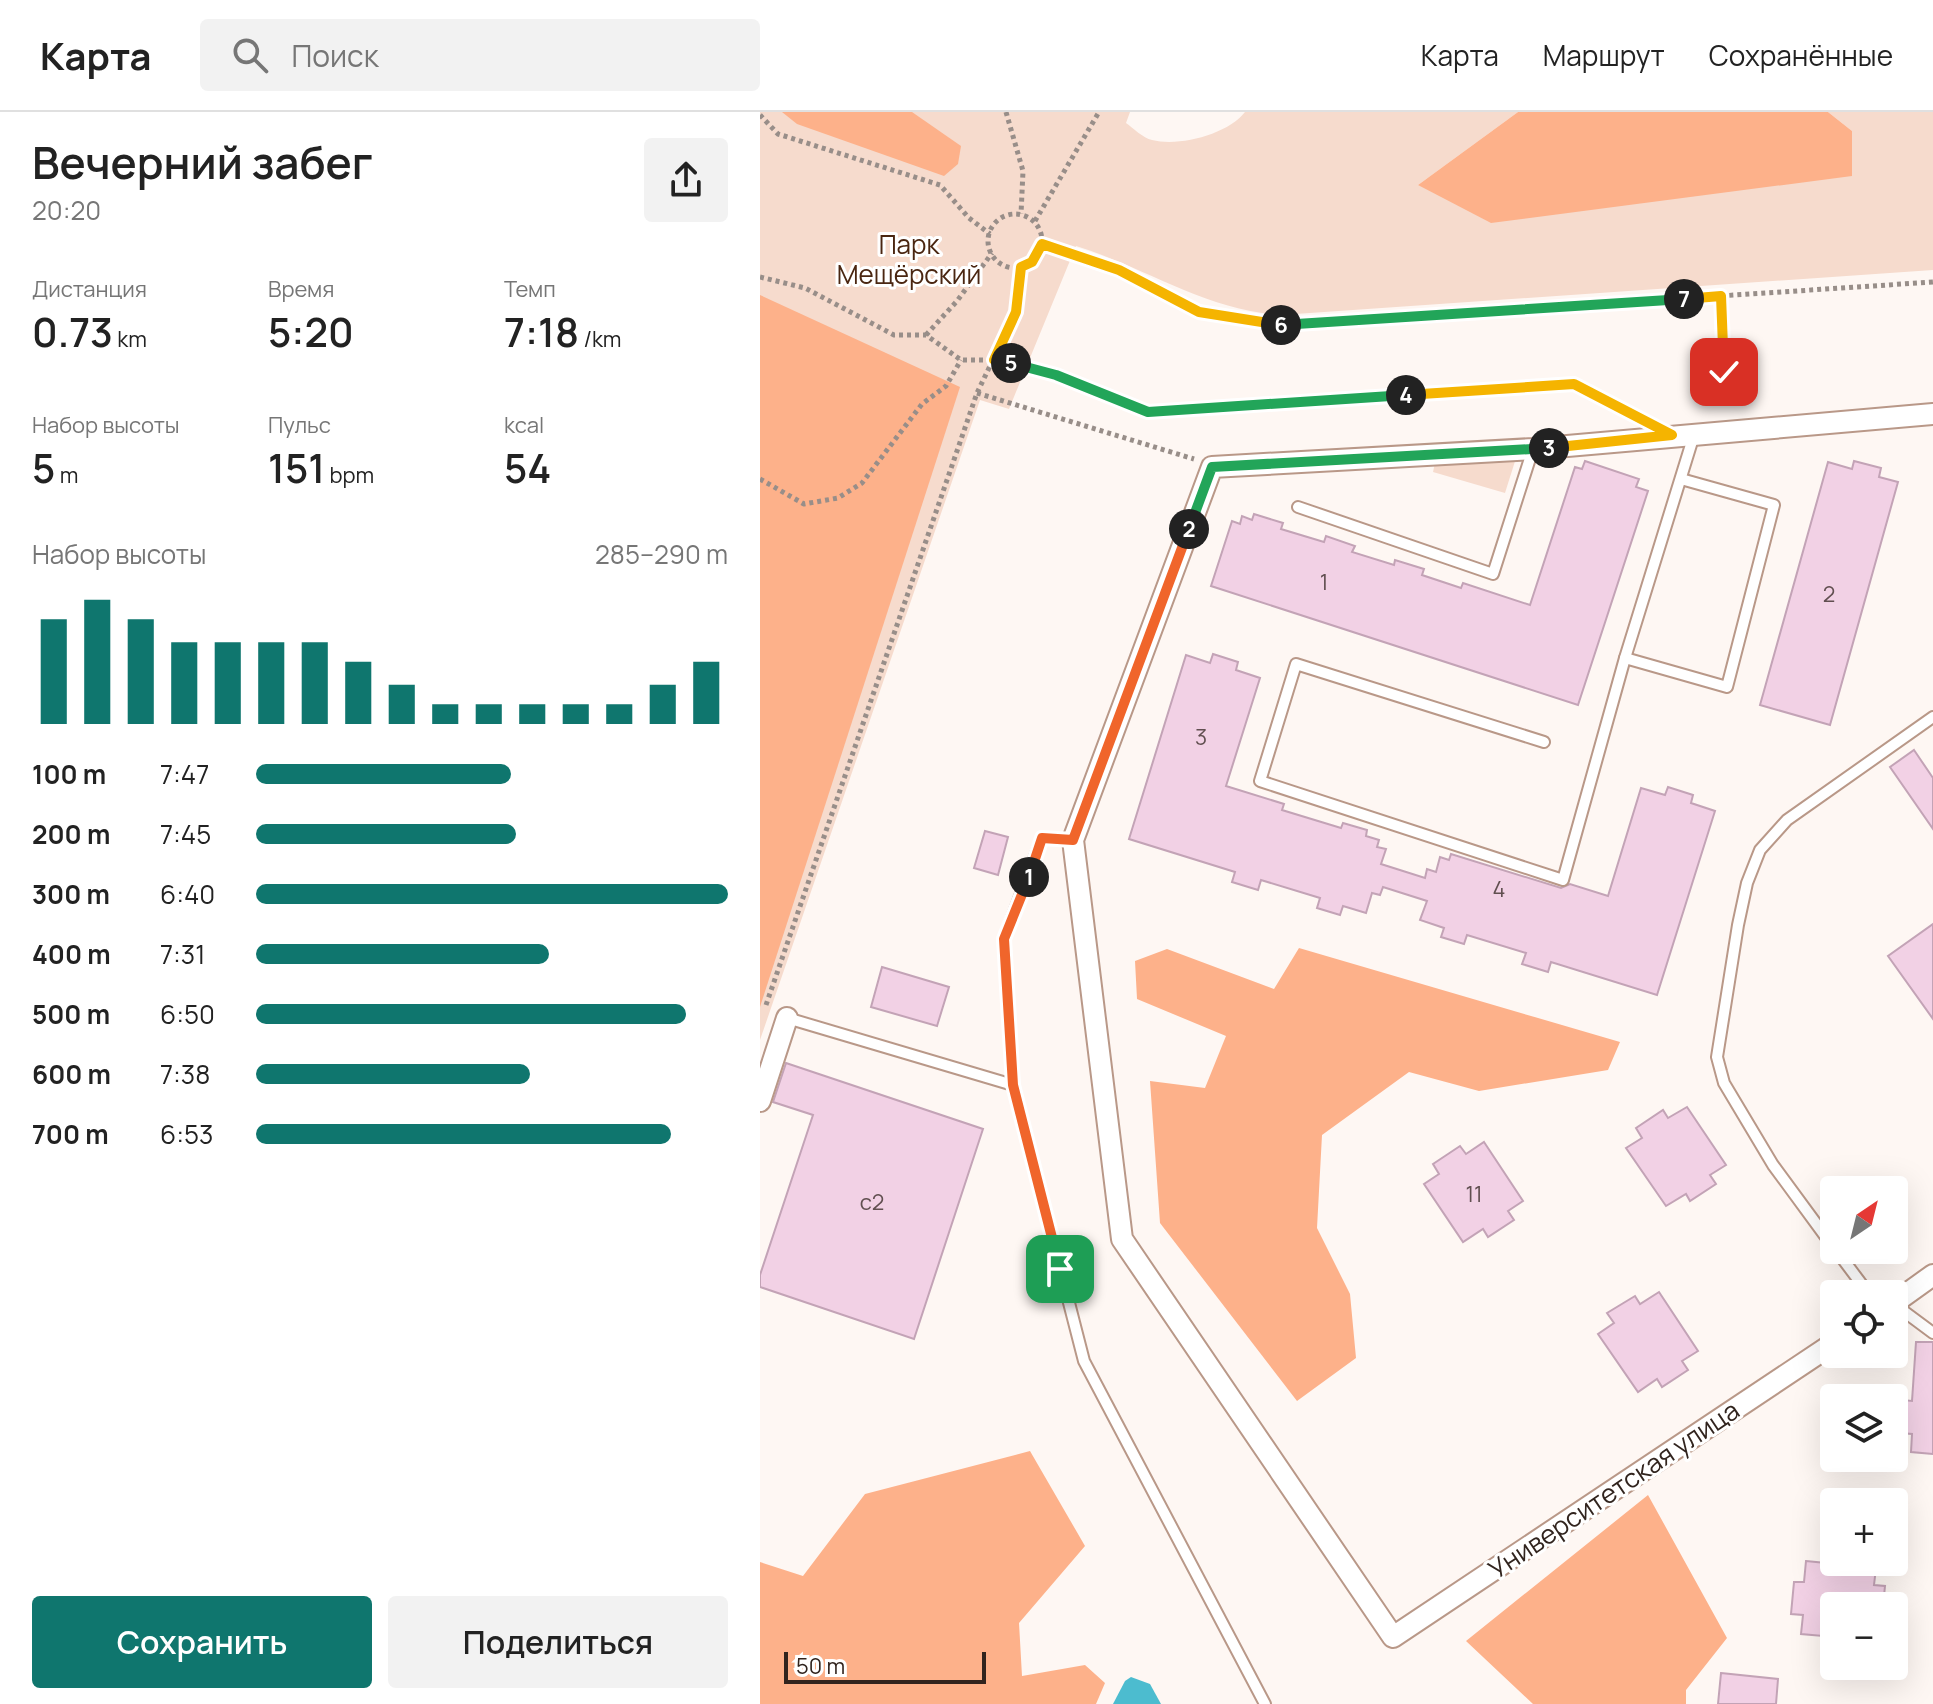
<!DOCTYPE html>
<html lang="ru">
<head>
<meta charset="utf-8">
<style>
	:root { --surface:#fff; --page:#f2f2f2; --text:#222; --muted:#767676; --line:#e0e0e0; --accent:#0f766e }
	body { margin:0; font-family:Manrope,sans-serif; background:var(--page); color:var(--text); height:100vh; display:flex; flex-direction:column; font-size:30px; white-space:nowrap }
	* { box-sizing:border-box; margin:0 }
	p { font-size:26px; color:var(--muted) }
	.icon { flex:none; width:44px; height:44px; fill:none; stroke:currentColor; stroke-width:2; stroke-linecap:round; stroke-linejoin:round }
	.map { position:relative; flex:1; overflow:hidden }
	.side { display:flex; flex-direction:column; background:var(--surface); width:760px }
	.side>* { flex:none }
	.needle { width:52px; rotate:35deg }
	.controls { position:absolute; left:1060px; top:1064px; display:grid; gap:16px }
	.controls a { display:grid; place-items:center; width:88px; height:88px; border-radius:8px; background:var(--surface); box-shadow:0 8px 32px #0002; font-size:40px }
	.scale { position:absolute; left:24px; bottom:20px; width:202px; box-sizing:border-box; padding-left:8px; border:4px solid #31241e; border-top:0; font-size:22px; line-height:28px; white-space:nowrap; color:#31241e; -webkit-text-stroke:6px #fff; paint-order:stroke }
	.pin { position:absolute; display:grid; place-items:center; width:68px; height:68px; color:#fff; margin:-34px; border-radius:16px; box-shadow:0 4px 12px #0006 }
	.km { position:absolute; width:40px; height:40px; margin:-20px; border-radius:50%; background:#222; color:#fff; font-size:22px; line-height:40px; text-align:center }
	.round { display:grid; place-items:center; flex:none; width:84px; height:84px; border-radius:8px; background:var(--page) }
	.summary { display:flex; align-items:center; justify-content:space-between; height:136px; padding:0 32px }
	h1 { font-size:44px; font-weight:600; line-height:60px }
	.metrics { display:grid; grid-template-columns:repeat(3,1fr); gap:12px; height:136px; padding:8px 32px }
	.metrics div { display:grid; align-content:center }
	.metrics b { font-size:40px; font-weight:600 }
	.metrics small { font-size:22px; font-weight:400 }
	.metrics p { font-size:22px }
	.chart { height:224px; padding:16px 32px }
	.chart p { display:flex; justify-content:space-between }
	.chart svg { width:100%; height:144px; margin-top:8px; stroke:var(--accent); stroke-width:6 }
	.cta { display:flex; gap:16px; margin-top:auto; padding:16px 32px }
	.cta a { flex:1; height:92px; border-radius:8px; background:var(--accent); color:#fff; font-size:32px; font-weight:600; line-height:92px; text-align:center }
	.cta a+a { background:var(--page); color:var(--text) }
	ul { padding:0 32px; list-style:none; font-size:26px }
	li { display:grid; grid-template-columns:128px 96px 1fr; align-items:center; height:60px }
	li i { height:20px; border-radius:10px; background:var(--accent) }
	header { display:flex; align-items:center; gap:48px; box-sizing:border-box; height:112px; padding:0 40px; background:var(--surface); border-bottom:2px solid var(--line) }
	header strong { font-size:38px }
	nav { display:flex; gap:44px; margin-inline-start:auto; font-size:28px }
	.search { width:560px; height:72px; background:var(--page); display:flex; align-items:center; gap:20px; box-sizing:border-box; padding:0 28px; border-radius:8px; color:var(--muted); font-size:30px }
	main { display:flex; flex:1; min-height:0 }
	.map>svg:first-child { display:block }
	.green { fill:#f6dbcd }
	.forest { fill:#fdb18a }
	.water { fill:#4cbccf }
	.building { fill:#f2d1e5; stroke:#c3a3b6; stroke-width:2 }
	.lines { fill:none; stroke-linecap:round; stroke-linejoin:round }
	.service-casing { stroke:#b99888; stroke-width:14 }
	.minor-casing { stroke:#b99888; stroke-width:24 }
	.path { stroke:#988e89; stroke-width:5; stroke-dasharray:4 4; stroke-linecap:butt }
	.service { stroke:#fff; stroke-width:10 }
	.minor { stroke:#fff; stroke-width:20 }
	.split-1-casing { stroke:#fff; stroke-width:16 }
	.split-2-casing { stroke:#fff; stroke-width:16 }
	.split-3-casing { stroke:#fff; stroke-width:16 }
	.split-4-casing { stroke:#fff; stroke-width:16 }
	.split-5-casing { stroke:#fff; stroke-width:16 }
	.split-6-casing { stroke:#fff; stroke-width:16 }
	.split-7-casing { stroke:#fff; stroke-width:16 }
	.split-8-casing { stroke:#fff; stroke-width:16 }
	.split-1 { stroke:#f0652b; stroke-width:10 }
	.split-2 { stroke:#f0652b; stroke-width:10 }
	.split-3 { stroke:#22a559; stroke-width:10 }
	.split-4 { stroke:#f5b400; stroke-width:10 }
	.split-5 { stroke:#22a559; stroke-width:10 }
	.split-6 { stroke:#f5b400; stroke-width:10 }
	.split-7 { stroke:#22a559; stroke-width:10 }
	.split-8 { stroke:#f5b400; stroke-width:10 }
	.labels { text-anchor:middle; stroke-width:6; stroke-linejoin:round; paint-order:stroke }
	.number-label { font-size:22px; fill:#614f50 }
	.park-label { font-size:26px; fill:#4a2611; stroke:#fff }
	.street-label { font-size:26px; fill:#31241e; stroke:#fff }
</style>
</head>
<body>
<header>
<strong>Карта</strong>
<div class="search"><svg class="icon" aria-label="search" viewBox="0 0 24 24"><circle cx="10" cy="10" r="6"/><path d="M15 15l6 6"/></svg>Поиск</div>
<nav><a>Карта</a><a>Маршрут</a><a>Сохранённые</a></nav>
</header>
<main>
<section class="side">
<div class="summary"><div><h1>Вечерний забег</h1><p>20:20</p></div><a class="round"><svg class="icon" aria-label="share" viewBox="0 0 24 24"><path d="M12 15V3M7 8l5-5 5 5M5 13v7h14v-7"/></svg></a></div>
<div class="metrics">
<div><p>Дистанция</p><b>0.73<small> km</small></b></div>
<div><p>Время</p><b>5:20</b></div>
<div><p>Темп</p><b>7:18<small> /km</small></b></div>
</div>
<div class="metrics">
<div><p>Набор высоты</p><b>5<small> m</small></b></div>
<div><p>Пульс</p><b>151<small> bpm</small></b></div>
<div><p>kcal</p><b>54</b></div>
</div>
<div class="chart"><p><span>Набор высоты</span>285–290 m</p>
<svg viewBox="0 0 160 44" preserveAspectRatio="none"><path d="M5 44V12M15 44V6M25 44V12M35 44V19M45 44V19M55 44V19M65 44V19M75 44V25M85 44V32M95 44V38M105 44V38M115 44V38M125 44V38M135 44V38M145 44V32M155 44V25"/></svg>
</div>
<ul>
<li><b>100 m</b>7:47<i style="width:54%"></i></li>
<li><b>200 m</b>7:45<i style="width:55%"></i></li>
<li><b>300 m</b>6:40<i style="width:100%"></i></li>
<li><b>400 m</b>7:31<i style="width:62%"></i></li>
<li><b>500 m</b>6:50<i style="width:91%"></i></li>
<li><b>600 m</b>7:38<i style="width:58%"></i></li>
<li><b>700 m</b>6:53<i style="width:88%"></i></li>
</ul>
<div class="cta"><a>Сохранить</a><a>Поделиться</a></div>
</section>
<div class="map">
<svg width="1173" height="1592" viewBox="0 0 1173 1592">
	<rect width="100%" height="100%" fill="#fef7f3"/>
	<g class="green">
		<path d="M0 0H370L366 11C373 16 383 26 392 28 420 35 468 22 485 0H758L658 73 1092 19 1068 0H1173V158L521 203C447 199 385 155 316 134L249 297 220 288 0 928Z"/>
		<path d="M756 346 745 381 673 360 675 351Z"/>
	</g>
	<g class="forest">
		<path d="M22 0H152L201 34 198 52 184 64 37 12Z"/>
		<path d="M758 0H1068L1092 19V64L731 111 658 73Z"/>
		<path d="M0 183 200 275 0 895Z"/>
		<path d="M539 836 860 930 848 958 719 979 649 960 562 1023 557 1116 590 1182 596 1246 537 1289 400 1111 390 969 445 976 466 924 377 887 375 849 407 837 514 877Z"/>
		<path d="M270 1339 325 1434 259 1511 262 1564 325 1553 345 1571 336 1592H0V1450L43 1464 105 1382Z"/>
		<path d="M888 1383 967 1526 926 1578V1592H773L706 1529Z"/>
	</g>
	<path class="water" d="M371 1565 390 1572 401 1592H353L365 1569Z"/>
	<g class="building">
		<path d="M825 349 879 367 876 375 888 379 818 593 451 474 472 409 480 412 482 404 492 408 494 402 523 411 521 417 564 430 566 424 595 434 592 440 634 453 635 448 664 457 662 463 701 476 703 471 770 493 815 355 822 357Z"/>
		<path d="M1094 349 1121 356 1119 365 1138 370 1070 613 1000 593 1068 350 1092 357Z"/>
		<path d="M453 542 478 550 476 558 500 566 466 674 524 692 522 698 581 716 583 711 607 718 606 724 619 728 617 735 626 737 621 752 665 766 667 757 676 760 680 745 689 748 691 742 801 776 810 772 848 784 881 676 905 683 908 675 933 683 931 691 955 699 897 883 791 850 788 860 762 852 766 841 707 823 704 832 681 825 684 816 660 808 667 789 623 775 620 783 612 781 606 801 583 794 580 803 557 796 560 786 501 768 498 778 472 770 475 760 369 727 426 543 450 551Z"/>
		<path d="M1154 638 1173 666V717L1130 655Z"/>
		<path d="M225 719 248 725 238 763 214 756Z"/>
		<path d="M1173 812V907L1128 844Z"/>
		<path d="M122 855 189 875 177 914 111 895Z"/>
		<path d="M26 951 223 1017 154 1227 0 1175V1163L53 1003 13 990Z"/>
		<path d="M927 995 966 1053 950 1063 956 1072 930 1089 926 1082 906 1094 866 1036 882 1026 876 1016 903 998 908 1006Z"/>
		<path d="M724 1030 763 1089 748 1099 754 1108 728 1125 723 1117 703 1130 664 1072 679 1062 673 1052 700 1034 706 1042Z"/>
		<path d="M899 1180 938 1239 922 1249 928 1258 902 1275 897 1267 878 1280 838 1222 854 1211 847 1201 875 1184 880 1192Z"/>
		<path d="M1156 1230H1173V1342L1151 1340 1152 1322 1140 1321 1143 1288 1152 1289Z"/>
		<path d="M1046 1449 1116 1456 1114 1473 1125 1474 1123 1494H1074V1515L1064 1514 1063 1524 1041 1522 1043 1503 1031 1502 1034 1470H1044Z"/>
		<path d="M961 1561 1018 1567 1016 1592H958Z"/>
	</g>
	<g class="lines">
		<defs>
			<g id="service">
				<path d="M538 395 733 462 773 337"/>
				<path d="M865 546 967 575 1014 393 921 367"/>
				<path d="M784 630 536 552 500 669 803 768 865 546 934 323"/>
				<path d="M27 906 253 973 324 1249 505 1592"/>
				<path d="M253 973 244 827 282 726 313 728"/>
				<path d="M1074 1136 1013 1053 964 971 957 945 978 813 987 771 1000 738 1027 708 1173 605"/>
				<path d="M1076 1138 1103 1174 1117 1182"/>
				<path d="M1134 1192 1173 1221"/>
			</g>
			<g id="minor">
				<path d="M0 989 27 906"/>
				<path d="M1134 1191 1173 1163"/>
				<path d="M1074 1231 633 1525 362 1127 313 728 452 355 773 337 1173 302"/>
			</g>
		</defs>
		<use href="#service" class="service-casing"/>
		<use href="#minor" class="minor-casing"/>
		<g class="path">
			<path d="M246 0 263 59 261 102"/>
			<path d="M0 3 18 22 180 73 209 106 230 122"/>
			<circle cx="255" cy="129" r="27"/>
			<path d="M275 109 339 0"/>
			<path d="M282 132 359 158 439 200 518 213 1173 170"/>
			<path d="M0 165 45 176 134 223H166L201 248H234L266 254 388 300 814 272 876 304"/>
			<path d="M961 184 964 260"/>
			<path d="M166 223 197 189 232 141"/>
			<path d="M217 281 434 347"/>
			<path d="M0 367 44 392 78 386 102 371 162 292 186 274 201 248"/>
			<path d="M6 893 217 281 256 200 261 155"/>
		</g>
		<use href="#service" class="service"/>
		<use href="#minor" class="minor"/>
	</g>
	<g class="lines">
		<defs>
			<path id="split-1" d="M269 765 244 827 253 973 300 1157"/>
			<path id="split-2" d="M269 765 282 726 313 728 429 417"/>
			<path id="split-3" d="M429 417 452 355 789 336"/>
			<path id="split-4" d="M646 283 814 272 912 323 789 336"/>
			<path id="split-5" d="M251 251 296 263 388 300 646 283"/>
			<path id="split-6" d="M251 251 234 248 256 200 261 155 272 150 282 132 359 158 439 200 521 213"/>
			<path id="split-7" d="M521 213 924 187"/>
			<path id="split-8" d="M924 187 961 184 964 260"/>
		</defs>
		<use href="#split-1" class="split-1-casing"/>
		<use href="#split-2" class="split-2-casing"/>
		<use href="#split-3" class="split-3-casing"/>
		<use href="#split-4" class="split-4-casing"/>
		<use href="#split-5" class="split-5-casing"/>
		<use href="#split-6" class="split-6-casing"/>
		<use href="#split-7" class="split-7-casing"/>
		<use href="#split-8" class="split-8-casing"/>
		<use href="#split-1" class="split-1"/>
		<use href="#split-2" class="split-2"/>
		<use href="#split-3" class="split-3"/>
		<use href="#split-4" class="split-4"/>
		<use href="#split-5" class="split-5"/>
		<use href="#split-6" class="split-6"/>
		<use href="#split-7" class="split-7"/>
		<use href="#split-8" class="split-8"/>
	</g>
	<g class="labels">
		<g class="number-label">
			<text x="564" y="478">1</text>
			<text x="1069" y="490">2</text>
			<text x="441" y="633">3</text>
			<text x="739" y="785">4</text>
			<text x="714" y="1090">11</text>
			<text x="112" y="1098">с2</text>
		</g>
		<g class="park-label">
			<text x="149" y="142">Парк<tspan x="149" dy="30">Мещёрский</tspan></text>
		</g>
		<g class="street-label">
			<text transform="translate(854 1378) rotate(-34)" y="9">Университетская улица</text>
		</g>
	</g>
</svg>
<div class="controls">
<a><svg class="needle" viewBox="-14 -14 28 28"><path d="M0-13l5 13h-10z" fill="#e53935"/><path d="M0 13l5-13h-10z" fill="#767676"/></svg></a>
<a><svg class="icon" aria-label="locate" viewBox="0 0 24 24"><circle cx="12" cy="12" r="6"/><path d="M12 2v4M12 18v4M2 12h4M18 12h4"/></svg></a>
<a><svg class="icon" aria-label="layers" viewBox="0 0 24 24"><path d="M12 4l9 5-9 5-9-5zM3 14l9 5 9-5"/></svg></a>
<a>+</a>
<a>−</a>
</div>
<div class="scale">50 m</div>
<div class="pin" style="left:300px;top:1157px;background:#1e9e55"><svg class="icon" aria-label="arrive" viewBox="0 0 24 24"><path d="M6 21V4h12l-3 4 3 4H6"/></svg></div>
<div class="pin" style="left:964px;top:260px;background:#d93025"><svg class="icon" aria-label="check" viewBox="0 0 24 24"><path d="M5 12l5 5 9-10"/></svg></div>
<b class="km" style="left:269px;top:765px">1</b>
<b class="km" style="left:429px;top:417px">2</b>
<b class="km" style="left:789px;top:336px">3</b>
<b class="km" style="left:646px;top:283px">4</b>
<b class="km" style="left:251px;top:251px">5</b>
<b class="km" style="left:521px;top:213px">6</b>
<b class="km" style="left:924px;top:187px">7</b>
</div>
</main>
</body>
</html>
